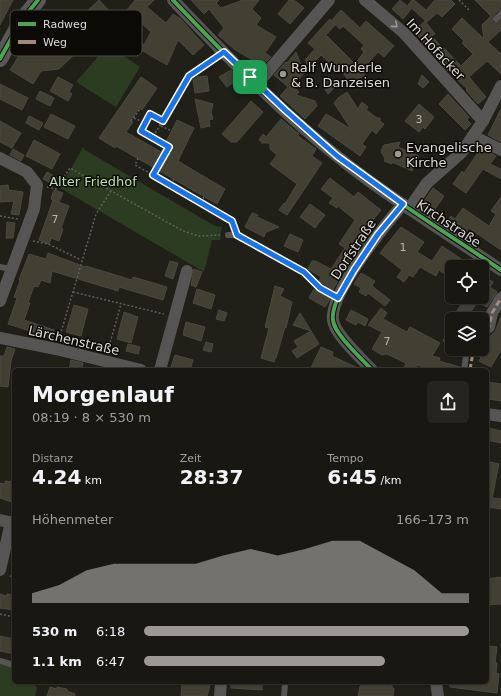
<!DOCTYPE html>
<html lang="de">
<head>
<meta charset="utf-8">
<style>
	:root { --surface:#181712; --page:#252420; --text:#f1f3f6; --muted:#9f9f9f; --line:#363632; --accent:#9c9992 }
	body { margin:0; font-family:"DejaVu Sans",sans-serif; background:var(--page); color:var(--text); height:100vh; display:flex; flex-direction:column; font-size:15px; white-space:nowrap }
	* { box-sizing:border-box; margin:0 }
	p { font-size:13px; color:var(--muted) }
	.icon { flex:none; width:22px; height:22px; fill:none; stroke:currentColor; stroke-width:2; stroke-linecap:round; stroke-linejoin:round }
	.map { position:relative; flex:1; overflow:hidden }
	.drawer { position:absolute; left:12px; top:368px; width:477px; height:316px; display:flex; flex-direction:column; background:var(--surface); border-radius:6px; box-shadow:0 1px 3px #0004,0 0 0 1px var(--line) }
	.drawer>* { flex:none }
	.controls { position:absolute; left:445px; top:260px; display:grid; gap:8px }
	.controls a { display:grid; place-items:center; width:44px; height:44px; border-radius:6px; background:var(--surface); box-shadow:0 1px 3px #0004,0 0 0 1px var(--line); font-size:20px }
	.pin { position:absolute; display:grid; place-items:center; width:34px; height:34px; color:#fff; margin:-17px; border-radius:8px; box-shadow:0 2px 6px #0006 }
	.round { display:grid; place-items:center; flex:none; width:42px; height:42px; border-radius:6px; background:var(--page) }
	.summary { display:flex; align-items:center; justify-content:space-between; height:68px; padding:0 20px }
	h1 { font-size:22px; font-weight:700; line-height:30px }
	.metrics { display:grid; grid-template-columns:repeat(3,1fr); gap:6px; height:68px; padding:4px 20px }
	.metrics div { display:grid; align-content:center }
	.metrics b { font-size:20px; font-weight:700 }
	.metrics small { font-size:11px; font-weight:400 }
	.metrics p { font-size:11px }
	.chart { height:112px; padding:8px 20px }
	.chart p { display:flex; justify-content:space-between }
	.chart svg { width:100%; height:72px; margin-top:4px; fill:var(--accent); opacity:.7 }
	ul { padding:0 20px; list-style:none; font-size:13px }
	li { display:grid; grid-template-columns:64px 48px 1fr; align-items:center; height:30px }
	li i { height:10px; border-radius:5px; background:var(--accent) }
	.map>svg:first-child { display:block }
	.green { fill:#2c3c21 }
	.building { fill:#423f33; stroke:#494842 }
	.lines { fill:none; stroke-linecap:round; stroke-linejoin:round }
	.path { stroke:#5f5e5c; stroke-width:1.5; stroke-dasharray:2 2; stroke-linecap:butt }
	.lane { stroke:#575454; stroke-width:6 }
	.street { stroke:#575454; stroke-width:12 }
	.secondary { stroke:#5a5857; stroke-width:16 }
	.quiet { stroke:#a5887d; stroke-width:3; stroke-dasharray:6 3; stroke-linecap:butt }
	.cycleway-casing { stroke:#0b0a06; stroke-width:6 }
	.cycleway { stroke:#4ca352; stroke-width:4 }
	.oneway { stroke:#9a9894 }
	.route-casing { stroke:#fff; stroke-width:8 }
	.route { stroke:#1a73e8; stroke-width:5 }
	.poi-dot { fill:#9c9992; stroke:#0b0a06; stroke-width:1.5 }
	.labels { text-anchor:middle; stroke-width:3; stroke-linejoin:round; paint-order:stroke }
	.number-label { font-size:11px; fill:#b7b4ac }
	.street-label { font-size:13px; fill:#dedbd4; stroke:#0b0a06 }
	.poi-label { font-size:13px; fill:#dedbd4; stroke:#0b0a06; text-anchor:start }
	.park-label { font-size:13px; fill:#bbe1a2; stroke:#0b0a06 }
	.key { fill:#0b0a06; stroke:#4a4944; stroke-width:1 }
	.key-label { font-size:11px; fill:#dedbd4 }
</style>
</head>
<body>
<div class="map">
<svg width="501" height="696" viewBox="0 0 501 696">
	<rect width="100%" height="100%" fill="#201f18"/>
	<g class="green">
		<path d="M108 45 140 67 116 107 76 82Z"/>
		<path d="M83 147 85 150 215 226 222 227 220 240H212L204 272 60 188Z"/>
		<path d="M0 664 14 667V682H33L37 688 35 696H0Z"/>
	</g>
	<g class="building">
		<path d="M0 0H13L0 25Z"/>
		<path d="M99 0 124 27 122 29 144 45 151 32 127 10 135 0H154L147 7 166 23 173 14 181 19 204 45 193 55 178 40 167 65 136 47 133 51 116 40V39L106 27 100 33 90 23 94 20 86 12Z"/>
		<path d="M191 0H219L216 3 221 8 243 0H259L252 9 261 18 256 25 276 37 265 53 271 57 262 66 234 49 218 35 224 28 209 9 204 14Z"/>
		<path d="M289 0H294L304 8 290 24 278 14Z"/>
		<path d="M400 0 411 9 403 19 392 9Z"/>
		<path d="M412 0H414L426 10 435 0H451L455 4 442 17 437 13 427 22 408 5Z"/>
		<path d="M475 0H501V10L498 11 492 18 493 22 495 23 501 20V30L488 42 501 54V74L487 61 469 77 486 97 478 104 466 90 467 89 446 69 414 31 425 21 435 34 432 36 443 49 444 48 461 66 473 54 462 43 464 41 452 29 462 18 484 39 482 25 491 16Z"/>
		<path d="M341 10 360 28 366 21 394 46 384 57 378 52 362 70 365 75 351 84 339 67 336 69 321 55 309 67 305 60 315 49 308 43 330 19 335 25 326 35 355 64 364 52 361 49 364 45 343 26 340 29 331 21Z"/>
		<path d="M71 25 82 36 78 40 86 48 80 54 77 52 59 69 41 71 33 84 10 70 33 34 48 45 55 38 56 40Z"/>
		<path d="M296 52 304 73 293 86 299 92 296 95 315 101 317 106 305 119 280 96 288 87 274 75 286 62 287 63Z"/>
		<path d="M231 70 239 79 227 87 219 77Z"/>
		<path d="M422 75 429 82 423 88 418 84Z"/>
		<path d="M207 76 209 91 195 93 193 79H197V77Z"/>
		<path d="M58 77 73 85 69 92 72 94 68 101 50 91Z"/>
		<path d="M141 77 157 88 142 110 139 108 130 121 133 122 126 132 161 152 177 120 194 128 178 161 225 189 217 204 116 146 115 148 99 138Z"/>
		<path d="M329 80 334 88 328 94 322 85Z"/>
		<path d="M0 84 28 98 22 110 0 99Z"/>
		<path d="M40 91 54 98 50 106 36 99Z"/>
		<path d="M347 92 358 109 362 102 368 107 366 110 377 118H380V121L384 124 376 134 372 130 362 144 366 147 360 156 318 126 326 114 351 129 334 103 338 98Z"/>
		<path d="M448 94 469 117 467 120 471 124 465 130 439 104Z"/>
		<path d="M195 99 213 104 211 112 213 119 209 120 210 126 201 128Z"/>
		<path d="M251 101 263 112 237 142H231L222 134Z"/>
		<path d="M419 104 434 117 425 129 423 127 419 132 405 121Z"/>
		<path d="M501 109V142L488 135Z"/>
		<path d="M51 114 75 126 68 139 44 127Z"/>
		<path d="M29 116 43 123 39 130 26 123Z"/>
		<path d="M281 119 299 134 298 136 316 149 312 156 322 163 287 215 279 210 284 203 285 204 297 184 270 164 277 155 270 149V143H261L262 142 259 140 263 134 266 137Z"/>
		<path d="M0 121 21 133 12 148 0 142Z"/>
		<path d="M34 140 60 154 52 169 26 156Z"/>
		<path d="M400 142 398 147 419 156 412 171 392 162V164L384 161 385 159 381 151 384 145Z"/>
		<path d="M481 148 496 156 490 164 501 169V179L483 169 466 193 453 184 462 171 464 173Z"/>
		<path d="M13 149 24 155 21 161 10 155Z"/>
		<path d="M47 172 57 178 54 185 43 179Z"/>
		<path d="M330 178 354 197 358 192 381 210 361 235 366 239 342 273 333 290 319 281 321 277 308 269 312 261H315L331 269 345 248 339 244 355 220 338 206 337 208 329 203 333 198 321 189Z"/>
		<path d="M8 185 9 190 23 192 19 215 11 214 14 201 0 202V186Z"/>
		<path d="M433 188 444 196 431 215 420 207Z"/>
		<path d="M54 190 63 193 59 202 51 199Z"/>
		<path d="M501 197V250L469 228 466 232 455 225 453 228 446 223 451 216 455 219 463 208 489 226 496 214 491 211Z"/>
		<path d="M53 200 69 206 61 228 63 229 59 241 51 238 49 244 39 240Z"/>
		<path d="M310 204 325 215 315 228 300 217Z"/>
		<path d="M252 213 258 215 257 217 279 227 266 232 264 237 245 227Z"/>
		<path d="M7 222 15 223 13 238H6Z"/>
		<path d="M401 227 424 242 417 252 432 261 442 246 473 267H452V279L439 270 436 276 420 267 413 277 409 275 404 282 397 277 402 270 380 253Z"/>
		<path d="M290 234 303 240 298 252 284 246Z"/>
		<path d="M48 253 85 267 86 266 132 280 133 277 167 287 163 300 119 287 118 291 52 271 50 283 41 280 38 287 34 286 28 303H30L24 320 54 330 52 338 8 324 17 298 14 297 20 281 19 280 29 254 46 259Z"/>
		<path d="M170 261 178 263 173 279 165 276Z"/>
		<path d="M194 269 202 272 196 287 191 285Z"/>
		<path d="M361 273 375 281 372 286 390 300 385 306 368 293 366 296 359 292 361 288 354 284Z"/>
		<path d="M482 275 493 282 490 287 497 292 487 307 482 304Z"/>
		<path d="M275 286 284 289 280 296 292 302 286 328 285 327 276 358H275L274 362 261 358 269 328 265 327Z"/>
		<path d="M197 289 215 295 211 309 193 303Z"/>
		<path d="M314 289 330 299 325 307 309 298Z"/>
		<path d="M466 297 477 303 467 317 457 311Z"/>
		<path d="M74 305 88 309 81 336 66 332Z"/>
		<path d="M381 308 387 313 383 319 407 332 410 327 440 343 432 356 440 358 439 361 460 367V370H433L417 365 416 370H403L406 363 387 354 382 355 372 349 382 332 368 325Z"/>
		<path d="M219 310 227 313 224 321 216 319Z"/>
		<path d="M351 310 368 319 365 326 358 322 356 325 346 320Z"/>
		<path d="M124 312 138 317 131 343 117 339Z"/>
		<path d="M300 313 319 344 297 358 292 351 298 347 294 341 311 331 293 325Z"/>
		<path d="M501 317V350L491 367 479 361 481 358 480 357 492 334 495 332Z"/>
		<path d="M186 322 205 327 201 341 183 335Z"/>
		<path d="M452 323V345L443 341Z"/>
		<path d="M206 342 213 344 211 352 203 350Z"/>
		<path d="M128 344 140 347 138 354 126 351Z"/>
		<path d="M7 347 15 349 11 361 8 387 0 386V356H4Z"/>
		<path d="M321 347 333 352 332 356 362 370H310Z"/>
		<path d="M175 355 193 360 190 370H170Z"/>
		<path d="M71 360 83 363 82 370 69 369Z"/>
		<path d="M487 382 501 384V401L489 399V397H487Z"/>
		<path d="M488 428 501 431V443L487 440Z"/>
		<path d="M490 462 499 464 492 498 501 499V509L487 507V466H489Z"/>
		<path d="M5 481 14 482V492L12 502 0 498V483L5 484Z"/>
		<path d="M501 577V604L487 605V579Z"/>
		<path d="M0 594 7 596V594L14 595V610L0 608Z"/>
		<path d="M0 636 14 639V654L0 651Z"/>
		<path d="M487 646 497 647 495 663H497L496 673 499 674 497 693 450 687V682H487Z"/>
		<path d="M182 682H211L207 696H181Z"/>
		<path d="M231 682H262V690L231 688Z"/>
		<path d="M363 682H392V688H394L393 696H358L360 686H362Z"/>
		<path d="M50 687 57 689V687L67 689V691L75 694V696H47Z"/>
	</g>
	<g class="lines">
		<g class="path">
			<path d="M459 0 469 10"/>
			<path d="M134 118 145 123"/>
			<path d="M131 121 140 109"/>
			<path d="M161 126 172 131"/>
			<path d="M153 137 141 131 150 113 163 121"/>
			<path d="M138 158 135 165 153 175 169 147 153 137 189 76 214 59"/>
			<path d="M153 175 232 221 234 227"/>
			<path d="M171 184 174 179"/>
			<path d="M47 187 56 189 70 168 183 231 199 236 220 235"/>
			<path d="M201 202 204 197"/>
			<path d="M0 216 18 219"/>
			<path d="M33 241 48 244 81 260"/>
			<path d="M73 292 164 314"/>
			<path d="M59 339 96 214 111 191"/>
			<path d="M108 350 121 304"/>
			<path d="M10 576 14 577"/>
			<path d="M0 614 14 617"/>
		</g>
		<g class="lane">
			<path d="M496 19 501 14"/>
			<path d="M228 235H237L304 272 320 288 338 298"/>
			<path d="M0 267 11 269"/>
			<path d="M464 370 467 349"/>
			<path d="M0 661 14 665"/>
			<path d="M284 696 285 684 287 682"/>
		</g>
		<g class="street">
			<path d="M173 0C228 58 285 116 348 165 397 203 450 235 501 270"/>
			<path d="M365 0 404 33 483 121"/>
			<path d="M257 84 329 0"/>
			<path d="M473 136 501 150"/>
			<path d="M0 158 27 172 37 185 34 209 0 301"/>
			<path d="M409 209 427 183 462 152 483 121 501 86"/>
			<path d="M489 327 492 313 501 298"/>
			<path d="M0 338 56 349 141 370"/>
			<path d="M160 370 187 271"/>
			<path d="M372 370C362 359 334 334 333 320 329 294 385 225 403 204"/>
			<path d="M487 414 501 416"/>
			<path d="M0 520 14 523"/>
			<path d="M0 570 11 522"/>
			<path d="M436 682 438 696"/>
			<path d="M220 696 221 682"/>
		</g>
		<path class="secondary" d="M0 59 21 21 38 0"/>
		<g class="quiet">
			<path d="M482 338 489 327 492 313 501 298"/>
			<path d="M470 370 473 352 474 349"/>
		</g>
		<defs>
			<g id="cycleway">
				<path d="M173 0C228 58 285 116 348 165 397 203 450 235 501 270"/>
				<path d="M0 59 21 21 38 0"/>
				<path d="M372 370C362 359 334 334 333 320 329 294 385 225 403 204"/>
			</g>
		</defs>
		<use href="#cycleway" class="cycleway-casing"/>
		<use href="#cycleway" class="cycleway"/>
	</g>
	<defs><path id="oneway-chevron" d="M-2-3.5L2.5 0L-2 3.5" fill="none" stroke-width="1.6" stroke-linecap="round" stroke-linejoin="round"/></defs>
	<use class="oneway" href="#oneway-chevron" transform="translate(395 25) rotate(41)"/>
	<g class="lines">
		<defs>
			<path id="route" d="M224 52 285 110 337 156 403 204 378 234 354 270 338 298 320 288 304 272 237 235 232 221 153 175 169 147 141 131 150 114 163 121 189 76Z"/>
		</defs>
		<use href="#route" class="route-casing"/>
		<use href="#route" class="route"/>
	</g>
	<g class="poi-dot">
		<circle cx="283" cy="74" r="4"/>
		<circle cx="398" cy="154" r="4"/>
	</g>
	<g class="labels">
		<g class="number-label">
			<text x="419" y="123">3</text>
			<text x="55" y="223">7</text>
			<text x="403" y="251">1</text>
			<text x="387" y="345">7</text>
		</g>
		<g class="street-label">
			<text transform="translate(436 49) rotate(47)" y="5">Im Hofacker</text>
			<text transform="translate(449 223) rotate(34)" y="5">Kirchstraße</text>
			<text transform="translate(353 249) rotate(-56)" y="5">Dorfstraße</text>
			<text transform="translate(74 340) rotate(13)" y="5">Lärchenstraße</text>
		</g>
		<g class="poi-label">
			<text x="291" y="72">Ralf Wunderle<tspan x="291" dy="15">&amp; B. Danzeisen</tspan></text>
			<text x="406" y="152">Evangelische<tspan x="406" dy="15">Kirche</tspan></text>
		</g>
		<g class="park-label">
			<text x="93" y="186">Alter Friedhof</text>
		</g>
	</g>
	<rect x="10" y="10" width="132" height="46" rx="6" class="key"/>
	<rect x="18" y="22" width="18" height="4" fill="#4ca352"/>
	<rect x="18" y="40" width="18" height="4" fill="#a5887d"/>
	<g class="key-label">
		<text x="43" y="28">Radweg</text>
		<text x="43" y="46">Weg</text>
	</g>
</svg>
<div class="controls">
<a><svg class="icon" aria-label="locate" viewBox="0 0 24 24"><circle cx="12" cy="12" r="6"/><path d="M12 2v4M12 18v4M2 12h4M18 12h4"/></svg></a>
<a><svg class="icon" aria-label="layers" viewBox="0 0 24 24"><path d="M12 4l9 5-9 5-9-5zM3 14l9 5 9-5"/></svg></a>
</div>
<div class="pin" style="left:250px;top:77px;background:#1e9e55"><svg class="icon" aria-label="arrive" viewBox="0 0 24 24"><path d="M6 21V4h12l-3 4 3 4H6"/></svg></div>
<section class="drawer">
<div class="summary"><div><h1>Morgenlauf</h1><p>08:19 · 8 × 530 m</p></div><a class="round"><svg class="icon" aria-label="share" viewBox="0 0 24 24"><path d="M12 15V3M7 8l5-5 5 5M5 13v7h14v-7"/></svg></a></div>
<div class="metrics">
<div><p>Distanz</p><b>4.24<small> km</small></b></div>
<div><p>Zeit</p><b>28:37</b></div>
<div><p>Tempo</p><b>6:45<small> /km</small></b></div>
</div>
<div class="chart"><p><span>Höhenmeter</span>166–173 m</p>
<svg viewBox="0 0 160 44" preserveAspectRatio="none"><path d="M0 44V38L10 33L20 24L30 20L40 20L50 20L60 20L70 15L80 11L90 15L100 11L110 6L120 6L130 15L140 24L150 38L160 38V44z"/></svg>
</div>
<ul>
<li><b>530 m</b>6:18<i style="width:100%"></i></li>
<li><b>1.1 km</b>6:47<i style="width:74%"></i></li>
</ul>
</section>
</div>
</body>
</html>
